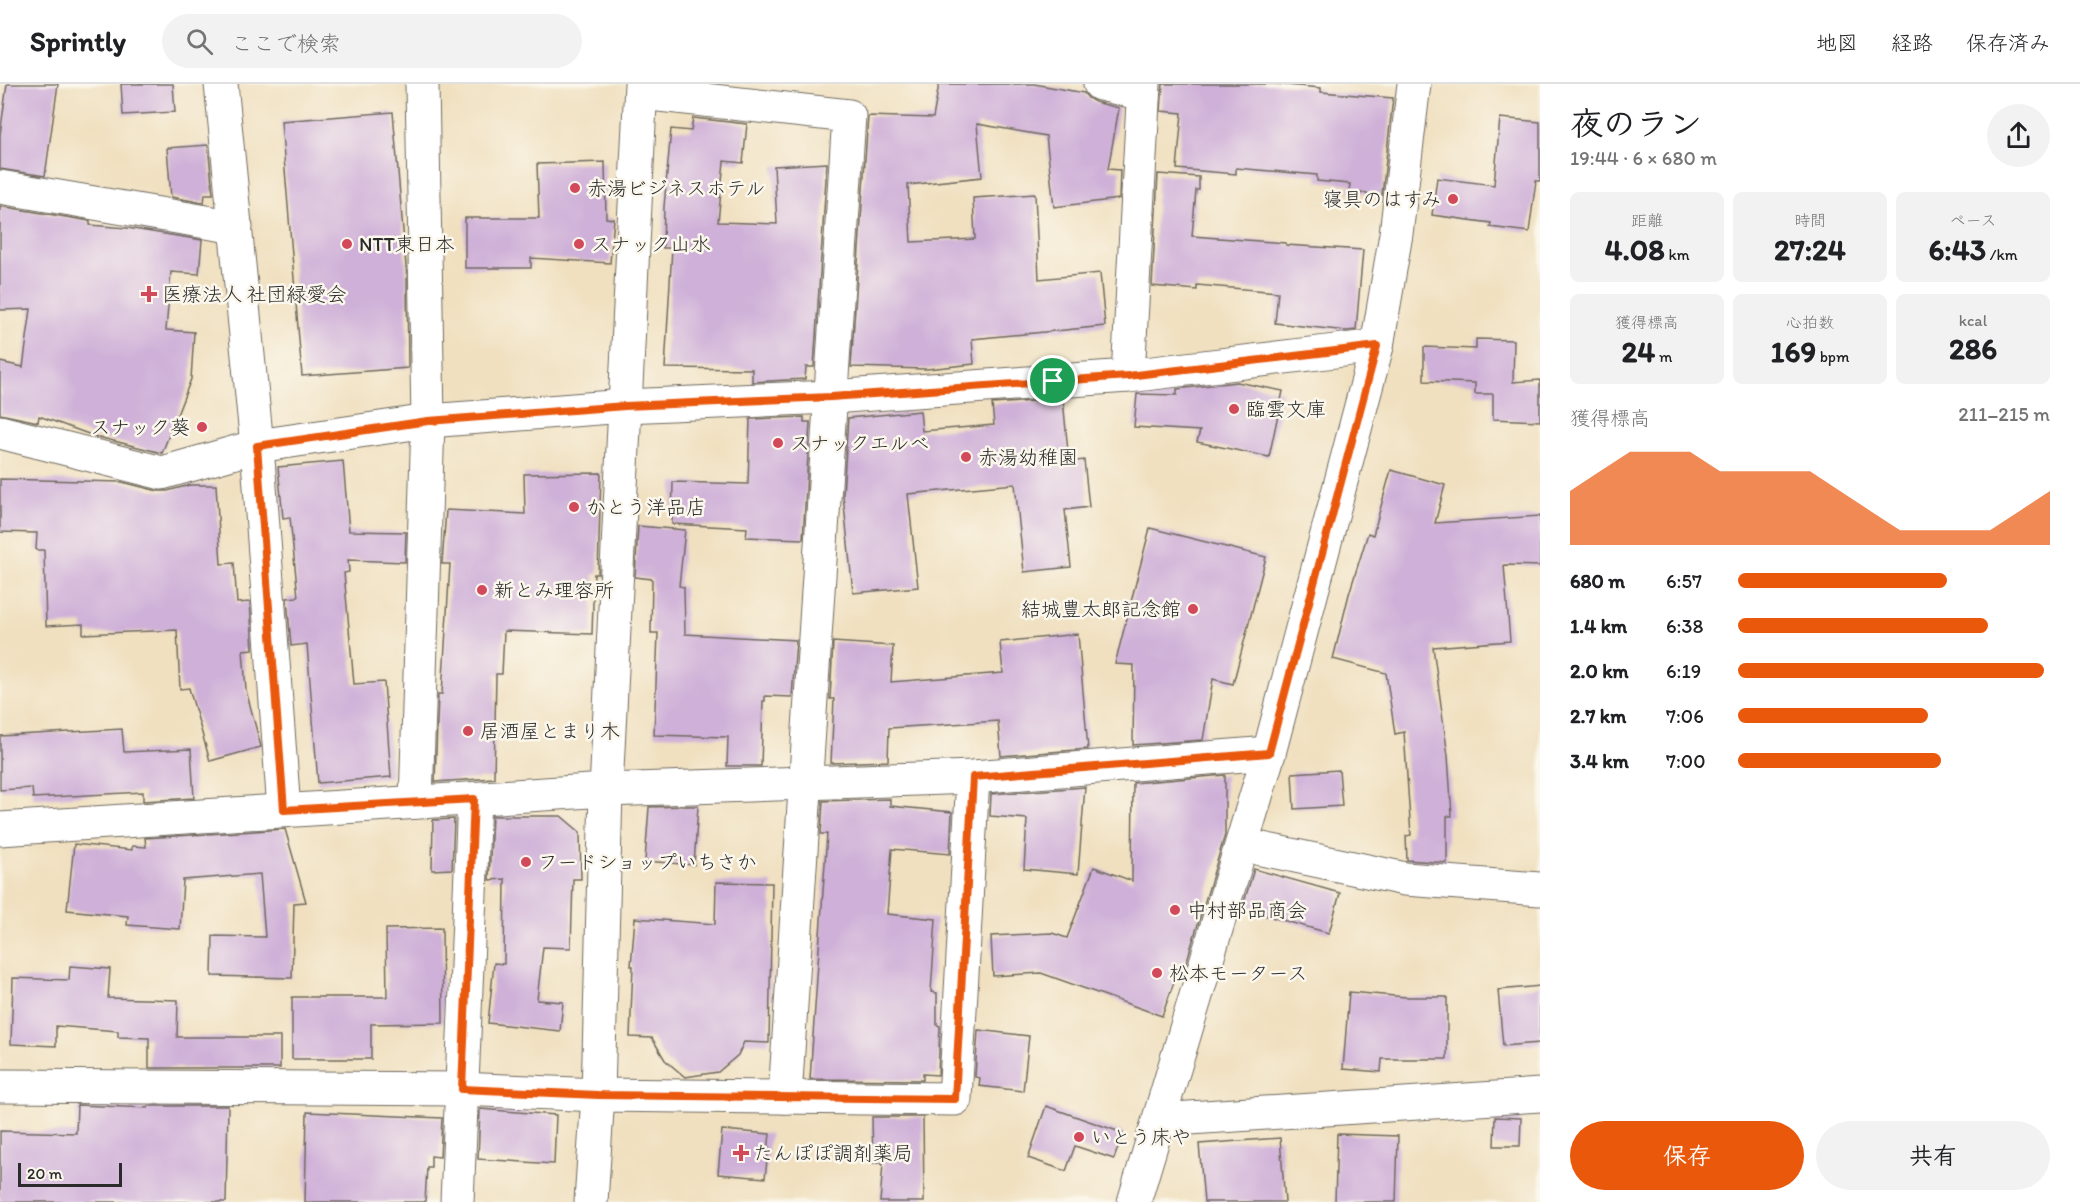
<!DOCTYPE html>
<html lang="ja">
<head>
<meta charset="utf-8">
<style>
	:root { --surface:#fff; --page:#f2f2f2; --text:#202124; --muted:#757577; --line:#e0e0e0; --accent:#ea580c }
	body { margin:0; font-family:Itim,"Klee One",sans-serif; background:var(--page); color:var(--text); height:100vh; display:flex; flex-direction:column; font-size:22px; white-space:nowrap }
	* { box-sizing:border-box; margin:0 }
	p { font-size:20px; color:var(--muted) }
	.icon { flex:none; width:33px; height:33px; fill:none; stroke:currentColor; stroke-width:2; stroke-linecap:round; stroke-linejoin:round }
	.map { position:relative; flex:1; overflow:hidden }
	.sheet { display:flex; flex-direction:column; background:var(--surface); width:540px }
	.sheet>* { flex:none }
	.scale { position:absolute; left:18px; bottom:15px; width:104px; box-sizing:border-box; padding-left:6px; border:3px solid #2b2b2b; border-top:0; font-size:16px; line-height:21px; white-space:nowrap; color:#2b2b2b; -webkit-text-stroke:4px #fbf7ec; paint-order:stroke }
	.pin { position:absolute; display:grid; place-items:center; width:51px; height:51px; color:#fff; margin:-26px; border:3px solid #fff; border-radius:50%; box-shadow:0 2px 6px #0007 }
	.round { display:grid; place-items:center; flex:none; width:63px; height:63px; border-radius:32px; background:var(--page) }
	.headline { display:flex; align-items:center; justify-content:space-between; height:102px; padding:0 30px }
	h1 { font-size:33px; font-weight:700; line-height:45px }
	.metrics { display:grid; grid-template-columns:repeat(3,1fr); gap:9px; height:102px; padding:6px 30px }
	.metrics div { display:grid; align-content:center; border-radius:9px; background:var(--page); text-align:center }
	.metrics b { font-size:30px; font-weight:700 }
	.metrics small { font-size:16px; font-weight:400 }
	.metrics p { font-size:16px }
	.chart { height:168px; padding:12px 30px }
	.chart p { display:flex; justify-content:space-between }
	.chart svg { width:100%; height:108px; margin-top:6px; fill:var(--accent); opacity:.7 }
	.button { display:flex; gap:12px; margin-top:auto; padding:12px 30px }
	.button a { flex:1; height:69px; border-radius:36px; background:var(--accent); color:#fff; font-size:24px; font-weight:700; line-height:69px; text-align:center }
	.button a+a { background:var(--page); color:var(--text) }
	ul { padding:0 30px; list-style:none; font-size:20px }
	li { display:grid; grid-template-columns:96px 72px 1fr; align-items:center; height:45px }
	li i { height:15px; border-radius:8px; background:var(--accent) }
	header { display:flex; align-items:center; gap:36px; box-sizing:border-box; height:84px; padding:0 30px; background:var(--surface); border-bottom:2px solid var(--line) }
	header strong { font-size:28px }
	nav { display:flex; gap:33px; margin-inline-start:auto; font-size:21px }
	.search { width:420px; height:54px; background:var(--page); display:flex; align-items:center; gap:15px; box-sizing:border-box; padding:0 21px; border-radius:33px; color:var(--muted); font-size:22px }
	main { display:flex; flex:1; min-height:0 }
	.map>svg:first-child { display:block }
	.building { fill:#cfb0d8 }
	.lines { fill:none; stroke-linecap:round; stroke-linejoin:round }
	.minor-casing { stroke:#706a5f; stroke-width:35 }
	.tertiary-casing { stroke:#706a5f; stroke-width:35 }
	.minor { stroke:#fff; stroke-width:33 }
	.tertiary { stroke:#fff; stroke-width:33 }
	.route-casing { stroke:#fff; stroke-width:12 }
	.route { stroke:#ea580c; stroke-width:8 }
	.poi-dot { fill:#d1495b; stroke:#fbf7ec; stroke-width:2 }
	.labels { text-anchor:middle; stroke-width:5; stroke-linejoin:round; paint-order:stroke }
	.poi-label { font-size:20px; fill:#2b2b2b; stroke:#fbf7ec; text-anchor:start }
</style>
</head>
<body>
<header>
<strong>Sprintly</strong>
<div class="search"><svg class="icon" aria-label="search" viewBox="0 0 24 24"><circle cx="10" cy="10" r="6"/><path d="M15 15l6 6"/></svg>ここで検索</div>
<nav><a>地図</a><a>経路</a><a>保存済み</a></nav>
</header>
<main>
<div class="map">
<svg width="1540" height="1118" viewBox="0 0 1540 1118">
	<rect width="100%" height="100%" fill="#fbf7ec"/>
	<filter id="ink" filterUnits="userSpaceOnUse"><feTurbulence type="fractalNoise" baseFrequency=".0167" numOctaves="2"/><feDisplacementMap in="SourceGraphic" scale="12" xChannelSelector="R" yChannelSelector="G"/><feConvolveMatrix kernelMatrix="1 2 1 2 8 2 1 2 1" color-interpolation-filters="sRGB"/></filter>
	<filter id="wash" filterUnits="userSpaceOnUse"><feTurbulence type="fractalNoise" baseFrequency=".008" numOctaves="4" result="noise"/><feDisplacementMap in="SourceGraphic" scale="24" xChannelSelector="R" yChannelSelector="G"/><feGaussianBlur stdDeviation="1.35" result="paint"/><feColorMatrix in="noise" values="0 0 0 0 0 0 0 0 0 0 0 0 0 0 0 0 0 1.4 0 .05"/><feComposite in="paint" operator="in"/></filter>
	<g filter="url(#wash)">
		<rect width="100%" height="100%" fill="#f0e0c0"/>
		<g id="blocks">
			<g class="building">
				<path d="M7 0H58L45 92 0 85V51Z"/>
				<path d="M121 0H173L175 28 123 31Z"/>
				<path d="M939 0H1034L1084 9 1088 14 1095 18 1119 24 1108 85 1120 86 1119 115 1054 123 1046 52 977 40 982 93 908 101 911 158 975 155 973 114 1035 110 1039 195 1100 189 1105 242 972 255 974 280 927 285 851 283 868 32 933 34Z"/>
				<path d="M1163 0H1275L1321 4V8L1393 14 1382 111 1349 108 1350 100 1317 97V91L1236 84V90L1177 85 1182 29 1161 27Z"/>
				<path d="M393 28 407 194 408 284 302 292 281 37Z"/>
				<path d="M693 34 747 40 743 79 724 77 718 138 777 140 774 82 827 79 814 283H806L805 295 752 298V285L665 284 672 164H663L664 123 671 45 691 47Z"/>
				<path d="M1500 34 1540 38V97H1536L1529 148 1490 143 1491 139 1432 131 1437 94 1494 101Z"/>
				<path d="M208 61 213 110H205L204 119 171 113 167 64Z"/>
				<path d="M605 78 606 134 614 135 610 179 531 174V184H465V134H539L537 80Z"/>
				<path d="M1158 90 1199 93V106H1196L1192 152 1286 159V161L1363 166 1356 246 1347 247 1275 239 1278 208 1197 201V206L1152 202Z"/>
				<path d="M0 122 90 137V141L127 144 202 156 199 190 171 188 166 246 194 248 191 295 162 369 94 352 39 332 38 338 0 330V278L23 283 31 225 0 226Z"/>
				<path d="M1476 255 1514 256 1513 298 1540 296V337L1493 335V310H1475V299L1424 297V263L1476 265Z"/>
				<path d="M1237 298 1283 307 1269 373 1197 358 1200 347 1134 343 1137 310 1177 311V305Z"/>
				<path d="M1063 315 1069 378 1084 376 1089 423 1065 426 1071 483 1024 488 1015 400 908 410 918 503 853 509 843 411 848 334 920 327 922 347 994 341 992 320Z"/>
				<path d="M804 333V338H810L803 455 746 453 747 444 672 440 673 398 748 400 750 335Z"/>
				<path d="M343 377 349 447 406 448 405 478 348 476 349 488 344 489 354 600 384 598 391 693 318 699 307 560 291 562 287 514 298 513 290 433 283 434 278 383Z"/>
				<path d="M1391 386 1445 401 1435 439 1540 432V482L1504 481 1510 557 1433 563 1448 672 1452 732H1447V779L1407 776 1406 752 1411 751 1404 648 1395 650 1386 589 1333 575 1349 510 1368 449 1373 451Z"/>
				<path d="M601 389 598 490H594L592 550 504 547 502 590H496L494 694 435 698 438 610H442L450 480H442L446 426 525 430 524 390Z"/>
				<path d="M0 395 122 398 158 407H167L190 401H216L221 480 234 479 237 519 250 518 253 565 243 566 246 606 261 663 210 677 189 604 180 605 177 546 83 550V540L46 542 44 466H36L37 449 0 448Z"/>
				<path d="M638 442 685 446 679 502 684 503 685 550 796 556 792 613 765 612V617H763L761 682H727L728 653 654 651 658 549H651L652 495 635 493Z"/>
				<path d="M1150 444 1266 473 1233 600 1213 595 1203 656 1133 661 1134 581 1115 580Z"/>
				<path d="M1078 550 1088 665 1001 672 998 637 889 644 888 677 831 679 834 615H830L833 558 893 562 891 598 1003 589 1000 558Z"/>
				<path d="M122 645 124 668 191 665 194 714 143 717V708L33 714 32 704 0 706V652Z"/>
				<path d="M1339 686 1342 722 1294 725 1292 689Z"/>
				<path d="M1225 691V751L1181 896 1175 895 1162 932 1041 889 993 892 991 852 1052 849 1067 854 1094 783 1132 797 1133 699Z"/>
				<path d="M1085 703 1078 790 1024 785 1027 735 990 732 991 710Z"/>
				<path d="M890 715V722L952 728 950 770 892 765 887 830 936 835 931 908 937 909V941L940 942 938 991 923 990V996L810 995 827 750H821L823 717Z"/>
				<path d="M689 722H698L694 781 645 777 649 723Z"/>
				<path d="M492 732H561L580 748 581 795H573L571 864 543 863 537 916 563 918 560 947 488 939 494 879 504 880 505 795 489 796Z"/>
				<path d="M454 735 452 785 432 786 433 736Z"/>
				<path d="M285 745 306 818 294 819 292 894 212 892 213 852 265 853 260 790 183 796 180 845 127 841 128 832 67 826 74 760 132 766V762L146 763 145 754Z"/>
				<path d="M1254 785 1340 809 1329 849 1242 825Z"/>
				<path d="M716 798 772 799 769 959 744 958 738 971 718 988 685 993 665 976 652 954 630 953 633 882H631L635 834 715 840Z"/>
				<path d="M442 844 443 939 371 940V975H292V913H387L386 845Z"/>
				<path d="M70 882 110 885 108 914 178 916 177 953H280V984H149V954L118 953V947L56 942V962L11 960 13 894 69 896Z"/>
				<path d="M1540 902V959L1503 962 1498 906Z"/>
				<path d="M1349 908 1406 913H1447V975H1382L1381 988 1343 985Z"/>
				<path d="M978 946 1029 952 1023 1007 979 1002 980 994 975 993Z"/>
				<path d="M77 1021 148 1024V1022H228L226 1118H0V1047L76 1049Z"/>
				<path d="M1046 1022 1123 1049 1114 1075 1075 1062 1066 1087 1028 1074Z"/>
				<path d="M480 1025 556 1031 554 1080 478 1075Z"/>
				<path d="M307 1028 442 1034 440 1073 431 1072V1083H427L425 1118H305Z"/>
				<path d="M872 1033H923L924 1118H880L883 1079H873Z"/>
				<path d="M1495 1033 1521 1034 1520 1062H1494Z"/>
				<path d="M722 1046 770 1050 765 1094 718 1090Z"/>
				<path d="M1337 1050 1398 1052 1396 1118H1335Z"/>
				<path d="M1280 1054 1285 1118H1204L1199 1060Z"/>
			</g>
		</g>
	</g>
	<g filter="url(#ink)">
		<use href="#blocks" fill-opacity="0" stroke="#706a5f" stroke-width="1.5"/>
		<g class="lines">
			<defs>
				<g id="minor">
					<path d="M221 0 257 362 284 726"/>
					<path d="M1100 0 1143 10"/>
					<path d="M641 9 849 32 785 1013"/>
					<path d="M0 103 236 143"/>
					<path d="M1128 292 1144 0"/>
					<path d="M0 348 162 389 257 362 428 337 625 322 831 313 1128 292 1377 262"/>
					<path d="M416 718 428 337 422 0"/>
					<path d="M0 745 606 706 973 693 1269 669"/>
					<path d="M1243 761 1405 795 1540 805"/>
					<path d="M0 1002 461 1005 598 1011 955 1015 973 693"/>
					<path d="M1159 1036 1540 1011"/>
					<path d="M457 1118 474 715"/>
					<path d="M591 1118 598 1011 606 706 641 0"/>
				</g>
				<path id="tertiary" d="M1134 1118 1269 669 1377 262 1396 150 1414 0"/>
			</defs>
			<use href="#minor" class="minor-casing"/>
			<use href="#tertiary" class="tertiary-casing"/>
			<use href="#minor" class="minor"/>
			<use href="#tertiary" class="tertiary"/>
		</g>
	</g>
	<g class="lines" filter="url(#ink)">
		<defs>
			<path id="route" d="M1377 262 1269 669 973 693 955 1015 598 1011 462 1005 474 715 284 726 257 362 428 337 625 322 831 313 1128 292Z"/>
		</defs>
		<use href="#route" class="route-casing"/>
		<use href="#route" class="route"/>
	</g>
	<g class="poi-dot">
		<circle cx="575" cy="104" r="6"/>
		<circle cx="1453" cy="115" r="6"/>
		<circle cx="347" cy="160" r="6"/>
		<circle cx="579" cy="160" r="6"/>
		<path d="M146 201h6v6h6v6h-6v6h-6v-6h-6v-6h6z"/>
		<circle cx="1234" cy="325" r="6"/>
		<circle cx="202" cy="343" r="6"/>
		<circle cx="778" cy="359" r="6"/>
		<circle cx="966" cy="373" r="6"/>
		<circle cx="574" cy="423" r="6"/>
		<circle cx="482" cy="506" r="6"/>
		<circle cx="1193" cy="525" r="6"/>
		<circle cx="468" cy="647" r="6"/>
		<circle cx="526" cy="778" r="6"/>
		<circle cx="1175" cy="826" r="6"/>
		<circle cx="1157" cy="889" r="6"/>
		<circle cx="1079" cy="1053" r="6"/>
		<path d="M738 1060h6v6h6v6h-6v6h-6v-6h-6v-6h6z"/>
	</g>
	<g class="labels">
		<g class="poi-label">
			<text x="587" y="111">赤湯ビジネスホテル</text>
			<text x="1441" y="122" text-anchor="end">寝具のはすみ</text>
			<text x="359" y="167">NTT東日本</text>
			<text x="591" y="167">スナック山水</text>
			<text x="162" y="217">医療法人 社団緑愛会</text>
			<text x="1246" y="332">臨雲文庫</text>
			<text x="190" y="350" text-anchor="end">スナック葵</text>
			<text x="790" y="366">スナックエルべ</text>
			<text x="978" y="380">赤湯幼稚園</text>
			<text x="586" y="430">かとう洋品店</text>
			<text x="494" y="513">新とみ理容所</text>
			<text x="1181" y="532" text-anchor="end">結城豊太郎記念館</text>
			<text x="480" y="654">居酒屋とまり木</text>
			<text x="538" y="785">フードショップいちさか</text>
			<text x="1187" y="833">中村部品商会</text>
			<text x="1169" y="896">松本モータース</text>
			<text x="1091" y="1060">いとう床や</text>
			<text x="753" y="1076">たんぽぽ調剤薬局</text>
		</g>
	</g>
</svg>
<div class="scale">20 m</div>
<div class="pin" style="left:1053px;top:297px;background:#1e9e55"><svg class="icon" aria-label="arrive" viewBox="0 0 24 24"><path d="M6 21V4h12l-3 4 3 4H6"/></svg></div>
</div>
<section class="sheet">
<div class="headline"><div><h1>夜のラン</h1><p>19:44 · 6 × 680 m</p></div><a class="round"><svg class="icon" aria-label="share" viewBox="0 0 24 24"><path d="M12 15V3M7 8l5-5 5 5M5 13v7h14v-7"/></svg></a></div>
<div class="metrics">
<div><p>距離</p><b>4.08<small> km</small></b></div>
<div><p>時間</p><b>27:24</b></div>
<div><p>ペース</p><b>6:43<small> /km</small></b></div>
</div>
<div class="metrics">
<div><p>獲得標高</p><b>24<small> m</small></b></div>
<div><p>心拍数</p><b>169<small> bpm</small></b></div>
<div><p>kcal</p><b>286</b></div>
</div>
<div class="chart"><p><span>獲得標高</span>211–215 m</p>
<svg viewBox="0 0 160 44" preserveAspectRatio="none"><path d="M0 44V22L10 14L20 6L30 6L40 6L50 14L60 14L70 14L80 14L90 22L100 30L110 38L120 38L130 38L140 38L150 30L160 22V44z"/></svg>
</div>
<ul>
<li><b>680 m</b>6:57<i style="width:67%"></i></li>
<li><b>1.4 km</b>6:38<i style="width:80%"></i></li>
<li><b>2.0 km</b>6:19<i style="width:98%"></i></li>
<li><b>2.7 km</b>7:06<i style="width:61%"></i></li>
<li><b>3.4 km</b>7:00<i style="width:65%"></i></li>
</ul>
<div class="button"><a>保存</a><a>共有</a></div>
</section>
</main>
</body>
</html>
